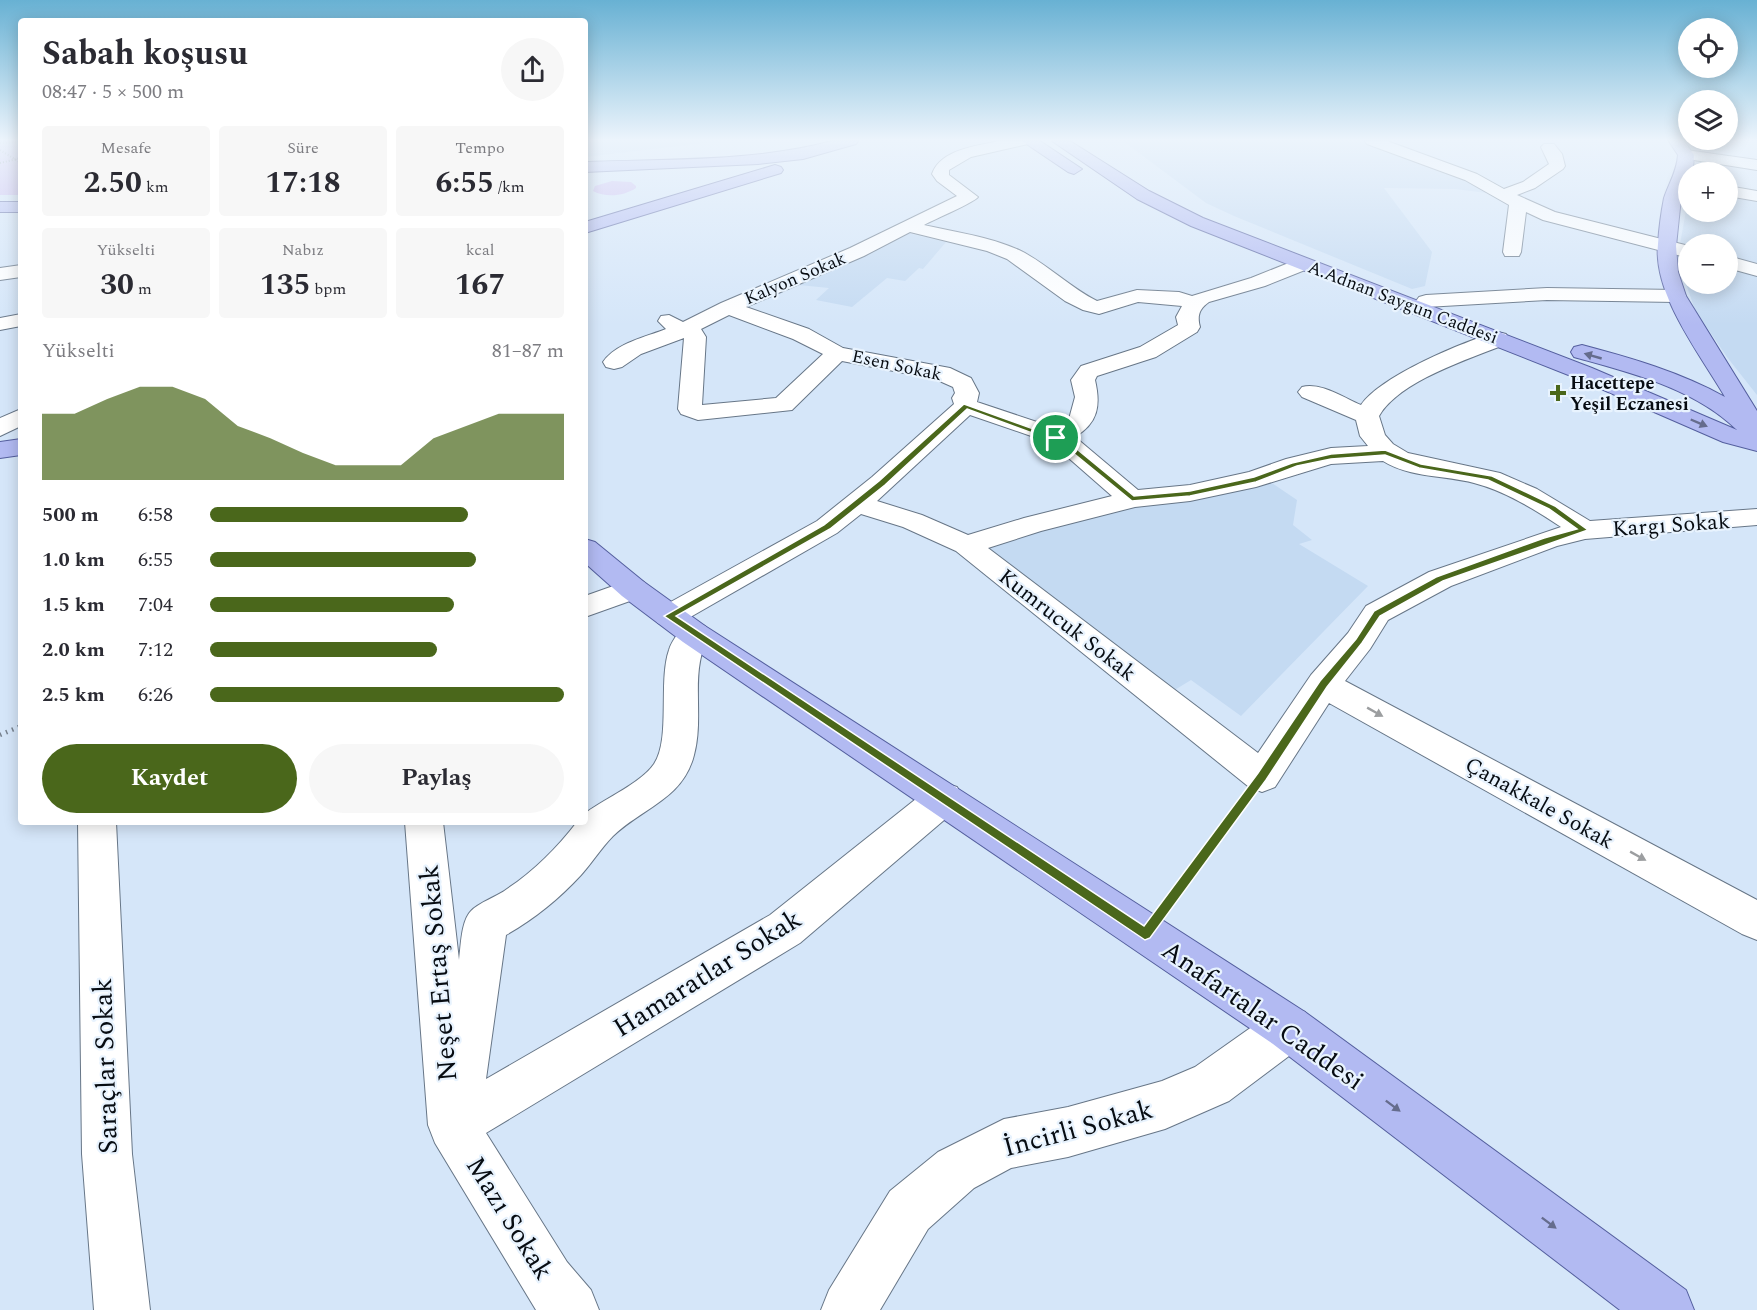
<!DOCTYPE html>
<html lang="tr">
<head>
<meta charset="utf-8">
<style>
	:root { --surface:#fff; --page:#f7f7f7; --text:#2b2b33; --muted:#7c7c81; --accent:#4a671b }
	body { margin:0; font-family:Spectral,serif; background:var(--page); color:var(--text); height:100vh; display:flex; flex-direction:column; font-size:22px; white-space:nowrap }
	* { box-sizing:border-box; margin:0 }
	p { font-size:20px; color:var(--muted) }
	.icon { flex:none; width:33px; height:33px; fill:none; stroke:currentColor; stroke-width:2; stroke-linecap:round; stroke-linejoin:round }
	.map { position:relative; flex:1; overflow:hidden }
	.sheet { position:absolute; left:18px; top:18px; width:570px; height:807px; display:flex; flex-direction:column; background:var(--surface); border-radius:6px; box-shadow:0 3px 15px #0003 }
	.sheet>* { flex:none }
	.controls { position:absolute; left:1678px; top:18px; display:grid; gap:12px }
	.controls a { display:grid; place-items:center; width:60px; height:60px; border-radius:50%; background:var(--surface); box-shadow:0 3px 15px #0003; font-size:30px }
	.pin { position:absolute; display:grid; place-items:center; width:51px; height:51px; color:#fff; margin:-26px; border:3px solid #fff; border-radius:50%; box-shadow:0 2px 6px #0007 }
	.round { display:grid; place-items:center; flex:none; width:63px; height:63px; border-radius:32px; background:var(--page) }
	.summary { display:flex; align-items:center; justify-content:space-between; height:102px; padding:0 24px }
	h1 { font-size:33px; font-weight:700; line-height:45px }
	.metrics { display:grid; grid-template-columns:repeat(3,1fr); gap:9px; height:102px; padding:6px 24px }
	.metrics div { display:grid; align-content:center; border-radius:6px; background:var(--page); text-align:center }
	.metrics b { font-size:30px; font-weight:700 }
	.metrics small { font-size:16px; font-weight:400 }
	.metrics p { font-size:16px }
	.chart { height:168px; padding:12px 24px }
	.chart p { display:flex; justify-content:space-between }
	.chart svg { width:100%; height:108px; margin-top:6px; fill:var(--accent); opacity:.7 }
	.action { display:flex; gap:12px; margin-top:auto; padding:12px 24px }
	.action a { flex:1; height:69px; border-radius:36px; background:var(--accent); color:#fff; font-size:24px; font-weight:700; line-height:69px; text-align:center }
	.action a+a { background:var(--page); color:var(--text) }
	ul { padding:0 24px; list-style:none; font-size:20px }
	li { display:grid; grid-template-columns:96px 72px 1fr; align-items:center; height:45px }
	li i { height:15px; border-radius:8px; background:var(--accent) }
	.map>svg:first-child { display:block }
	.built { fill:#c4daf2; fill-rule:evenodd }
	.green { fill:#c9b5ef }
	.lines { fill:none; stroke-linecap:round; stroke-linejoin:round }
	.minor-casing { stroke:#677687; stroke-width:2 }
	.major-casing { stroke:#545f9e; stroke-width:2 }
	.path-far1 { stroke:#76818e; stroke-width:2; stroke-dasharray:1 2; stroke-linecap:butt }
	.path { stroke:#76818e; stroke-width:4.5; stroke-dasharray:1.5 5; stroke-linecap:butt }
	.minor { fill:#fff; fill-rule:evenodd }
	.major { fill:#b2baf2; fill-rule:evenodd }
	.oneway { fill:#656c8d }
	.oneway2 { fill:#9c9ea0 }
	.route { fill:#4a671b; stroke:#fff; stroke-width:1.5; fill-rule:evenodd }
	.poi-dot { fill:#4a671b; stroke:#e8f3fe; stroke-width:2 }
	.labels { text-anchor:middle; stroke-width:4.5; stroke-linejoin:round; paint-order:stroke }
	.far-street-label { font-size:18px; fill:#070c12; stroke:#e8f3fe }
	.far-poi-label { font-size:18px; font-weight:bold; fill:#070c12; stroke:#e8f3fe; text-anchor:start }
	.street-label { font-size:22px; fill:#070c12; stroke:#e8f3fe }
	.near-street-label { font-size:27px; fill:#070c12; stroke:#e8f3fe }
</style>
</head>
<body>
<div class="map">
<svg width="1757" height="1310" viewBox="0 0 1757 1310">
	<rect width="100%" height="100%" fill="#d5e6f9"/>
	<g class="built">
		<path d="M585 141H722L585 157Z"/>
		<path d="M1123 141H1372L1503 195 1455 189 1384 188 1432 252 1425 286 1412 289 1234 216 1206 203Z"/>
		<path d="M1728 191 1757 196V395L1727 357 1695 310 1683 275 1679 249 1689 195V212H1728ZM1689 244H1728V284H1689Z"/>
		<path d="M903 232 946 242 923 269 919 268 905 281 887 278 852 307 816 300 829 288 799 285 869 252Z"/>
		<path d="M1269 481 1297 500 1293 525 1312 540 1299 544 1368 586 1241 716 1191 680 1173 691 984 546 1041 526Z"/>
	</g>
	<g class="green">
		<rect x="0" y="141" width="21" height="54"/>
		<path d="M612 181 631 182 636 186V188C624 196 606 198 593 191L595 186Z"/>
	</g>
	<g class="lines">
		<defs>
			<g id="minor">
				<path d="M999 141H1030L1028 144 971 157 949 170V175L978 197C973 203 935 219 924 225 955 232 990 237 1019 250 1046 263 1069 287 1097 301L1137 290 1179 292 1192 296 1251 278 1296 260H1310L1313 264 1310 268 1265 286 1209 302C1199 309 1197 316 1200 327L1197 332 1156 357 1097 376 1095 380C1101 406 1098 423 1075 437L1138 490 1190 485 1249 472 1286 459 1331 448 1368 446 1360 436 1356 420 1302 397 1298 392 1302 387C1321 382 1344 398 1361 405 1381 376 1464 341 1498 332L1506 334 1509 339 1506 344C1469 359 1399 381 1379 416L1385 435 1393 444 1408 453 1500 473 1537 489 1590 521 1757 509V525L1585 539 1557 546 1451 586 1388 620 1370 649 1345 681 1757 900V940L1742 934 1329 703 1275 787 1262 792 1249 787 956 551 903 527 861 514 837 533 680 623 669 627 658 623 653 616 658 609 817 521 872 477 954 404 952 398 955 393 953 387 935 379 842 361 792 410 698 420 681 414 678 409 684 338 641 354 622 367 614 369 606 367 603 362C616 343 646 337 666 329L658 321 661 316 669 315 683 322 721 303 850 248 957 196 937 181 932 174C941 149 977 146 999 141ZM910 232 987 251 1007 259 1065 301 1083 310 1099 314 1138 302 1182 306 1176 317 1178 325 1140 347 1081 366 1071 380 1075 397 1069 419 1055 428 977 402 979 393 971 378 950 368 843 348 809 329 746 307 864 256ZM729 315 793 339 823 354 776 398 702 405 706 337 701 329ZM970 415 1034 437 1056 447 1112 496 1024 518 968 535 922 515 877 501ZM1383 461C1410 478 1445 475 1474 483 1505 491 1534 509 1561 527L1429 572 1366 606 1348 633 1311 675 1258 753 988 548 1041 531 1135 507 1190 501 1256 487 1331 464Z"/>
				<path d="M1365 141H1387L1477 174 1504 189 1523 182 1549 164 1541 147 1544 144H1554L1562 154 1565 166 1563 169 1535 188 1517 195 1555 212 1689 246V258L1543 220 1526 212 1521 252 1519 256H1505L1503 252 1509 205 1465 180 1367 144Z"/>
				<path d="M1686 150 1757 160V170L1681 158 1678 155Z"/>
				<path d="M1728 186 1757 191V201L1728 196Z"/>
				<path d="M1728 256 1757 264V276L1728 268Z"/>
				<path d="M21 265V277L0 280V268Z"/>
				<path d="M1547 288 1676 290 1683 292 1686 296 1683 300 1676 302 1547 300 1426 307 1419 305 1416 301 1419 297 1426 295Z"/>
				<path d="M21 314V326L0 330V318Z"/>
				<path d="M21 409V426L0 436V418Z"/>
				<path d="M633 579 644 582 648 589 644 596 585 617V596Z"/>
				<path d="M694 623 705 626 710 634C688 671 705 714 694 755 683 799 642 808 613 836 601 848 592 863 581 875 559 899 534 919 506 935L486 1079 770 915 931 787 944 783 957 787 963 798 957 809 800 943 486 1133 567 1262 591 1290 599 1310H536L435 1143 428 1125 405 822H443L459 960C461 946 461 921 471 911 478 903 498 896 507 889 534 871 557 848 577 822H585L587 812C606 798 641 783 654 764 671 739 658 681 669 650 671 642 678 634 683 626Z"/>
				<path d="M78 822H116L132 1154 150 1310H94L82 1154Z"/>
				<path d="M1289 1006 1305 1012 1312 1028 1305 1044 1229 1101 1165 1129 1068 1157 1011 1168 974 1188 928 1229 880 1310H821L829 1290 890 1191 938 1152 1004 1119 1068 1107 1162 1081 1195 1067 1273 1012Z"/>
			</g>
			<g id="major">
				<path d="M832 141H858L856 144 803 159 758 164 585 172V162C666 159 754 162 832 141Z"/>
				<path d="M1022 141H1040L1082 169 1074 174 1068 172Z"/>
				<path d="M1052 141H1070L1149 191 1203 218 1592 368 1737 430C1694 388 1631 373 1574 357L1571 352 1574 347 1582 345C1631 358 1680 372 1725 397 1700 354 1653 295 1658 244 1659 229 1661 213 1664 198 1669 183 1677 171 1678 155L1669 141H1684L1694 155 1693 168 1689 172 1681 198 1676 246 1678 272 1686 296 1757 411V451L1723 442 1576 378 1191 226 1137 199Z"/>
				<path d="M775 165 781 167 783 170 781 173 585 233V222Z"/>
				<rect x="0" y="202" width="21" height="10"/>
				<path d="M21 439V455L0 458V442Z"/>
				<path d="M585 539 595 542 644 582 705 626 1305 1012 1686 1290 1694 1310H1620L1273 1044 683 642 622 596 585 563Z"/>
			</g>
		</defs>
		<use href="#minor" class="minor-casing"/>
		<use href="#major" class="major-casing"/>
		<g class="path-far1">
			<path d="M0 143 21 142"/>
			<path d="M0 150 21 163"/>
			<path d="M0 163 21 158"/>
		</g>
		<g class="path">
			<path d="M0 735 21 726"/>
			<path d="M1170 901 1242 804"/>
		</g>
		<use href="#minor" class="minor"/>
		<use href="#major" class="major"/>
	</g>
	<defs><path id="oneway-solid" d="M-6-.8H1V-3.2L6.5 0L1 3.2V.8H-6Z" transform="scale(1.5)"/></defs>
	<g class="oneway">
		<use href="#oneway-solid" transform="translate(1593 356) rotate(-164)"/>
		<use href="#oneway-solid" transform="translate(1699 423) rotate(23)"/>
		<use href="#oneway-solid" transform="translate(1393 1106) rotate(37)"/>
		<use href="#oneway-solid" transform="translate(1549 1223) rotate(37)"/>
	</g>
	<g class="oneway2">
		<use href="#oneway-solid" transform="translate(1375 712) rotate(29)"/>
		<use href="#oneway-solid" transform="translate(1638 856) rotate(29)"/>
	</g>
	<linearGradient id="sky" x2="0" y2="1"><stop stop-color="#68b1d3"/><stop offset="0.43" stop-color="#ecf4fc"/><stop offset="1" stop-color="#ecf4fc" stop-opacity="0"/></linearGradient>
	<rect width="1757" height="325" fill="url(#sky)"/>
	<path class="route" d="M964 404 1067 441 1134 496 1190 491 1254 477 1292 463 1331 454 1385 450 1421 464 1492 476 1555 506 1588 530 1443 581 1380 616 1362 643 1327 687 1266 780 1150 938 1145 940 664 616 824 525 879 481ZM967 409 1062 444 1132 501 1190 496 1256 482 1297 466 1331 459 1385 455 1419 468 1488 480 1549 509 1577 529 1544 538 1436 577 1374 611 1356 639 1320 681 1258 773 1144 926 676 616 830 529 885 485Z"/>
	<path class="poi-dot" d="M1555 384h6v6h6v6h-6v6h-6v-6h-6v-6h6z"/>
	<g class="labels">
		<g class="far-street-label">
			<text transform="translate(795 278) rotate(-23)" y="6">Kalyon Sokak</text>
			<text transform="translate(1403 302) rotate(21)" y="6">A.Adnan Saygun Caddesi</text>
			<text transform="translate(897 365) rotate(12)" y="6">Esen Sokak</text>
		</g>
		<g class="far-poi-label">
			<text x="1570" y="389">Hacettepe<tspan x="1570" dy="21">Yeşil Eczanesi</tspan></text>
		</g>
		<g class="street-label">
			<text transform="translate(1671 524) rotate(-4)" y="8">Kargı Sokak</text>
			<text transform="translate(1068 624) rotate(38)" y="8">Kumrucuk Sokak</text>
			<text transform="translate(1540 802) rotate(29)" y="8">Çanakkale Sokak</text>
		</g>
		<g class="near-street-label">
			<text transform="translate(438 973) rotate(-95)" y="9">Neşet Ertaş Sokak</text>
			<text transform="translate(707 973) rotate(-32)" y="9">Hamaratlar Sokak</text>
			<text transform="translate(1263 1015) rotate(35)" y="9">Anafartalar Caddesi</text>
			<text transform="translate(105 1066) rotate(-92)" y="9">Saraçlar Sokak</text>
			<text transform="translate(1078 1128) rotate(-15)" y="9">İncirli Sokak</text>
			<text transform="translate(510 1218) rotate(58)" y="9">Mazı Sokak</text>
		</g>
	</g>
</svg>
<div class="controls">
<a><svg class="icon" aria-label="locate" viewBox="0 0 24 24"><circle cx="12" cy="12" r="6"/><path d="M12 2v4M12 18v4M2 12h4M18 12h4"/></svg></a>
<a><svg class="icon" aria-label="layers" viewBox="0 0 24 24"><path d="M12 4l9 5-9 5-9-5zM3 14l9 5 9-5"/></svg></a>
<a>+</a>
<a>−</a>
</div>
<div class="pin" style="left:1056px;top:438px;background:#1e9e55"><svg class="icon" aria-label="arrive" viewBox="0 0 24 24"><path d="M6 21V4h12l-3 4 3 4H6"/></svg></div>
<section class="sheet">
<div class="summary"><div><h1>Sabah koşusu</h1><p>08:47 · 5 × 500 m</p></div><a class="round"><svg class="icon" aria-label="share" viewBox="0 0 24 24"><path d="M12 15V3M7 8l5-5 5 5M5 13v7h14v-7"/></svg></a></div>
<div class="metrics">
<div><p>Mesafe</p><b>2.50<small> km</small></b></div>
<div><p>Süre</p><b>17:18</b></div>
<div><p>Tempo</p><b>6:55<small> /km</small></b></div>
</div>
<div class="metrics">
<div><p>Yükselti</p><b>30<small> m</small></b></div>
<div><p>Nabız</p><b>135<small> bpm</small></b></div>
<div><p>kcal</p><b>167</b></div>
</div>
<div class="chart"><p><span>Yükselti</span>81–87 m</p>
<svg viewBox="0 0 160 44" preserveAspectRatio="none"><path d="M0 44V17L10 17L20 11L30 6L40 6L50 11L60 22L70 27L80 33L90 38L100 38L110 38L120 27L130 22L140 17L150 17L160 17V44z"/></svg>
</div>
<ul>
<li><b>500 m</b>6:58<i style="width:73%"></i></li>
<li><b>1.0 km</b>6:55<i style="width:75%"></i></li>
<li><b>1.5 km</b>7:04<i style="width:69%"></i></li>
<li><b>2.0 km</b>7:12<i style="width:64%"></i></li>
<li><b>2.5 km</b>6:26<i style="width:100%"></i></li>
</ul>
<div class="action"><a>Kaydet</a><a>Paylaş</a></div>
</section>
</div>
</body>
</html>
